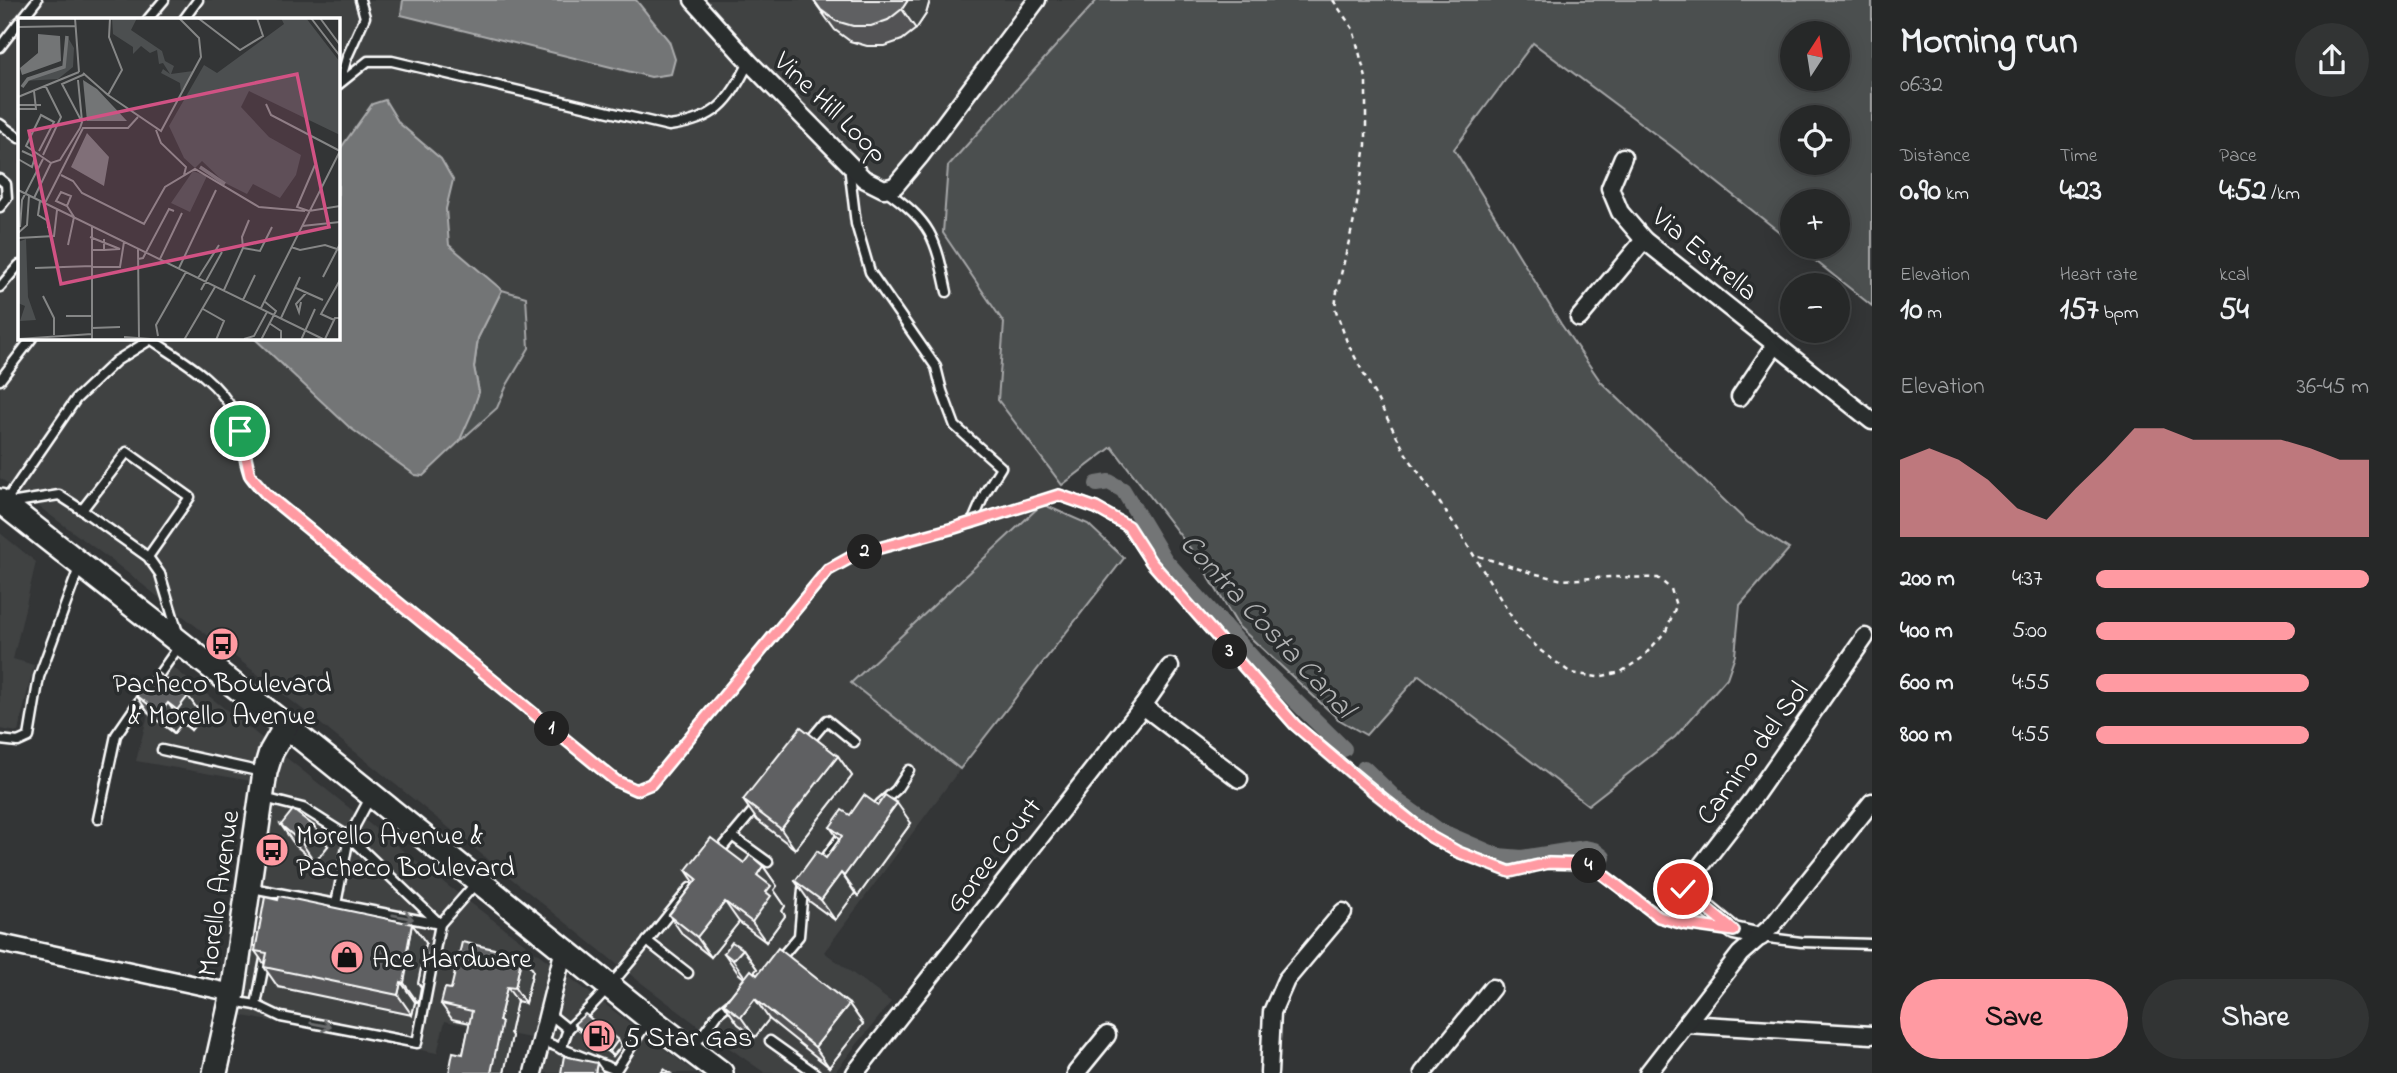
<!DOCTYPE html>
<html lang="en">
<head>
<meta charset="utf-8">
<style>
	:root { --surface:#262828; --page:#323434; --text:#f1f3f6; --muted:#a4a6a8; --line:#424445; --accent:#ff9aa2 }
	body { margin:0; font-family:"Indie Flower",sans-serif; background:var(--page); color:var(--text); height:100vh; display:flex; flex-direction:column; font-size:26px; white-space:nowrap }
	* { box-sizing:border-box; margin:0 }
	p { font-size:23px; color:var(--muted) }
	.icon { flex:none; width:38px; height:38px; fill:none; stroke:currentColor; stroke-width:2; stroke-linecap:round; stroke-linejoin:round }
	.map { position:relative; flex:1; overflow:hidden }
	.panel { display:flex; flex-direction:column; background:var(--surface); width:525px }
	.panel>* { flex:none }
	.needle { width:46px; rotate:12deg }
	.controls { position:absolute; left:1780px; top:21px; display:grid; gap:14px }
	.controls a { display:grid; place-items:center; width:70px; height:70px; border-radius:50%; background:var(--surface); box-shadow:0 4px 18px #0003,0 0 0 2px var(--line); font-size:35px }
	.pin { position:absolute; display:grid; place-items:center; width:60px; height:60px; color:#fff; margin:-30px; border:4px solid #fff; border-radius:50%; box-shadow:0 2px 7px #0007 }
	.km { position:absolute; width:35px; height:35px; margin:-18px; border-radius:50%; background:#222; color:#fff; font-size:19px; line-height:35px; text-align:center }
	.round { display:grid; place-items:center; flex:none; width:74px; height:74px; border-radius:37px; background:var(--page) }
	.summary { display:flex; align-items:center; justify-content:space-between; height:119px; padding:0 28px }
	h1 { font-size:38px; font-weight:800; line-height:52px }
	.metrics { display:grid; grid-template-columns:repeat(3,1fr); gap:10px; height:119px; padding:7px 28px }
	.metrics div { display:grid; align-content:center }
	.metrics b { font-size:30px; font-weight:800 }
	.metrics small { font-size:19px; font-weight:400 }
	.metrics p { font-size:19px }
	.chart { height:196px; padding:14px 28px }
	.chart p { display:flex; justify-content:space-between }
	.chart svg { width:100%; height:126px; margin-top:7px; fill:var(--accent); opacity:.7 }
	.primary-button { display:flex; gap:14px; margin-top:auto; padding:14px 28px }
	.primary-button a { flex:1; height:80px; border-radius:42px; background:var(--accent); color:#111; font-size:28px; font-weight:800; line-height:80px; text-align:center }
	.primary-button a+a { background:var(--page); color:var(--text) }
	ul { padding:0 28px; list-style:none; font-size:23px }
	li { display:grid; grid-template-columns:112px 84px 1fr; align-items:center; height:52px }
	li i { height:18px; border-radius:9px; background:var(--accent) }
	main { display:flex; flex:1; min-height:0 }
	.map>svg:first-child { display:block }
	.built { fill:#404243; fill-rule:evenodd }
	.green { fill:#4c4f50; stroke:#a6a7a8; stroke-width:2; fill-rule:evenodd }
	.water { fill:#737576; stroke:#abacad; stroke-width:2 }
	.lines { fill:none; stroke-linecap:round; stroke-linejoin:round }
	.canal { stroke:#737576; stroke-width:16 }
	.lane-casing { stroke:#fff; stroke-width:13 }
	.street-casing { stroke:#fff; stroke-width:21 }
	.secondary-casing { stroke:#fff; stroke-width:28 }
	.path { stroke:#fff; stroke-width:2.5; stroke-dasharray:5 5; stroke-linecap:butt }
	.lane { stroke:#2a2d2e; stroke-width:8 }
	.street { stroke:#2a2d2e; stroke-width:16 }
	.secondary { stroke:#2a2d2e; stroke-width:23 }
	.wall { fill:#525354; stroke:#fff; stroke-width:2 }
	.shaded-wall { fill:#424445; stroke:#fff; stroke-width:2 }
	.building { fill:#5f6162; stroke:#fff; stroke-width:2 }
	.oneway { stroke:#6a6c6d }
	.route-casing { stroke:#fff; stroke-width:14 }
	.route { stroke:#ff9aa2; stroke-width:9 }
	.labels { text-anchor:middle; stroke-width:7; stroke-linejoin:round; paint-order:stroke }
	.street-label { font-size:28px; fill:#fff; stroke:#2a2d2e }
	.poi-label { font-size:28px; fill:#fff; stroke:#2a2d2e; text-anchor:start }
	.water-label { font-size:30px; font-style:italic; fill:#b2b3b4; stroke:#2a2d2e }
	.inset-river { fill:none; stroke:#737576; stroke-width:3.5 }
	.inset-road { fill:none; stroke:#858686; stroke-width:2 }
	.view { fill:#d15284; fill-opacity:0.15; stroke:#d15284; stroke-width:3.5 }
	.inset-edge { fill:none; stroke:#fff; stroke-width:3.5 }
</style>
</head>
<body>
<main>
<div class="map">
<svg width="1872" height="1073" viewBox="0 0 1872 1073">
	<rect width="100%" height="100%" fill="#333536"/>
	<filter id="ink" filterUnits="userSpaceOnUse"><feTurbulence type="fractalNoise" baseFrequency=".0143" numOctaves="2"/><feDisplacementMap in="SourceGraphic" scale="14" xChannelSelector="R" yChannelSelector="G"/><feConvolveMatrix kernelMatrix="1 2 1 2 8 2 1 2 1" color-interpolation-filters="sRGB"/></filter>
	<g filter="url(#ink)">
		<g class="built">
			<path d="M0 0H1097L948 166 943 233 1004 323 998 400 1062 485 851 682 960 769 824 952 891 1002 834 1073H765L701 1028 623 969 306 712 111 560 0 478ZM19 19H338V338H19Z"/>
			<path d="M0 533 36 562 13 659 34 665 18 732 0 729Z"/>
			<path d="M170 665 431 873 696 1073H533L540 1040 445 1021 437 1053 228 1013 263 783 136 761 154 691Z"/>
		</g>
		<g class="green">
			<path d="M1097 0H1872V306L1798 247H1838V201H1792V242L1671 146 1533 43 1454 149 1561 324 1601 382 1747 522 1789 549 1740 605 1735 655 1727 678 1675 737 1588 805 1419 675 1366 735 1338 719 1239 627 1196 556 1112 447 1062 485 998 400 1004 323 943 233 948 166ZM1838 33V79H1792V33ZM1838 117V163H1792V117Z"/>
			<path d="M502 290 526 297 529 348 507 385 497 408 459 442 479 392 474 367 478 338Z"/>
			<path d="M1042 504 1088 524 1124 558 960 769 851 683Z"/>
		</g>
		<g class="water">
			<path d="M403 0H636L669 41 675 59 671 74 651 77 401 15Z"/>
			<path d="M385 100 399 123 441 159 453 180 446 209 449 245 502 290 478 338 474 367 479 392 472 413 459 442 423 476 415 475 349 427 254 338H338V152L372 104Z"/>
		</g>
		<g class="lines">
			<g class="canal">
				<path d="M1097 484 1109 482 1123 490 1165 560 1260 666 1344 749"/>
				<path d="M1364 768 1399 802 1438 830 1498 856 1522 858 1585 848 1594 850 1603 857"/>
			</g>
			<defs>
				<g id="lane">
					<path d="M22 19 37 0"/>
					<path d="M148 19 164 0"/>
					<path d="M184 19 198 0"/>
					<path d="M0 47 19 22"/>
					<path d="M340 82 347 57 365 17 360 0"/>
					<path d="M338 85 368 61H392L669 126C715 120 729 103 749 62"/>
					<path d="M0 124 19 138"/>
					<path d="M849 166 856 224 870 272 936 367 942 391 955 426 1001 467 985 493 972 523"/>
					<path d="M0 179 6 184 7 198 0 207"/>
					<path d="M884 189C932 223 935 236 947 292"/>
					<path d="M0 287 19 265"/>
					<path d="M152 340C181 360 216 378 233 411 243 431 241 454 249 474 253 482 261 489 267 495L616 781 636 790 651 784 828 570 857 554 954 528 1059 495 1096 508 1127 526 1151 562 1295 725 1431 837 1458 852 1510 871 1548 863 1585 864 1597 870 1659 917 1684 924 1727 930"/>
					<path d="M0 380 32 338"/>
					<path d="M5 502 76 399 116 361 153 338"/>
					<path d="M10 503 59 495 82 510"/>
					<path d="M148 557 82 510 127 452 190 497 148 557 160 574 178 633"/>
					<path d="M153 683 180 645"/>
					<path d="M0 740 18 742 29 737 39 677 79 568"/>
					<path d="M806 745 827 720 854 742"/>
					<path d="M162 750 262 772"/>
					<path d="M264 798 303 808 349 837 440 924 336 904"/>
					<path d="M880 804 896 790 909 770"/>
					<path d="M98 819 116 735 145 693"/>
					<path d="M732 836 768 862"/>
					<path d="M718 853 759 804"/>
					<path d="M820 866 845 831"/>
					<path d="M252 888 336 904 349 837 371 796"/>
					<path d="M1761 937 1801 942 1872 944"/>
					<path d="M647 941 688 973"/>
					<path d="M778 961 799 936 803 889 806 885"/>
					<path d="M232 1001 256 1005 281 1017 417 1043 440 924 477 882"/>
					<path d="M256 1005 266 954"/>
					<path d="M547 1012 568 1029C613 987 651 936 690 888"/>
					<path d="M540 1040 616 1070 648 1021"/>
					<path d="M770 1041 815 1073"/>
					<path d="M693 1048 719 1012 734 1000"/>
					<path d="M561 1049 568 1029"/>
				</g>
				<g id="street">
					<path d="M693 0 749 62 864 179 884 189 895 186 921 155 1037 0"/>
					<path d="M1623 157 1610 188 1620 212 1644 240 1872 421"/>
					<path d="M1579 318 1644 240"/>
					<path d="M1740 397 1775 345"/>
					<path d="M1143 706 1239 779"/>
					<path d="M1761 937 1734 931 1683 889 1751 801 1865 637"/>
					<path d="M0 943 233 993"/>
					<path d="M1686 1024 1872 1035"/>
					<path d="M533 1073 564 949"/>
					<path d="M855 1073 1143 706 1170 667"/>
					<path d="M1076 1073 1107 1035"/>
					<path d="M1269 1073 1272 1012 1286 980 1343 912"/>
					<path d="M1423 1073 1492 988"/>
					<path d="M1648 1073 1740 954 1773 925 1872 802"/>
				</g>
				<g id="secondary">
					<path d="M0 501 286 726 650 1019 721 1073"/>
					<path d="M215 1073 233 993 265 772 271 752 286 726"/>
				</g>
			</defs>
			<use href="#lane" class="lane-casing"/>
			<use href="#street" class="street-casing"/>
			<use href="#secondary" class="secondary-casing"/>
			<path class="path" d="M1333 0 1353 29 1366 78V145L1355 216 1337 291 1335 308 1347 342 1406 454 1457 528 1519 629 1541 651 1571 673 1598 677 1621 672 1642 658 1666 631 1676 606 1671 589 1658 578 1611 577 1563 580 1532 573 1475 555"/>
			<use href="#lane" class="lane"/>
			<use href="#street" class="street"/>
			<use href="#secondary" class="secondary"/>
		</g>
		<g class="wall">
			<path d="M813 0H930L926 14 916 29 902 40 885 46H867L850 41 835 30Z"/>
			<path d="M136 695 188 696 202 716 191 730 182 723 174 733 150 715Z"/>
			<path d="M838 756 852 776 795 849 757 820 743 800Z"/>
			<path d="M878 805 911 823 858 896 855 893 835 920 809 901 795 881 826 858 839 840 830 827 850 815Z"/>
			<path d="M281 825 328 846 315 862 295 845Z"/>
			<path d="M744 863 763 866 777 886 774 890 785 906 782 911 785 916 766 942 739 922 711 957 683 935 669 915 694 882 686 870Z"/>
			<path d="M412 924 426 943 418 983 421 987 418 1003 415 1002 412 1015 278 987 264 967 265 965 255 951Z"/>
			<path d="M743 949 757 969 754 972 757 975 849 1004 863 1024 829 1067 769 1019 755 1037 738 1024 724 1004 744 978 738 973 724 953Z"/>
			<path d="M522 955 533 970 525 1003 517 1001 510 1033 512 1036 504 1073H449L463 1054 470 1023 452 1019 441 1004 451 989Z"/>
			<path d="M574 1024 622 1045 613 1056 578 1029Z"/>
		</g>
		<g class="shaded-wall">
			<path d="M908 0H930L926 14 916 29 902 9Z"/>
			<path d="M188 696 202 716 191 730 177 710Z"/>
			<path d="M168 703 182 723 174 733 160 713Z"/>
			<path d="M838 756 852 776 795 849 781 829Z"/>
			<path d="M897 803 911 823 858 896 844 876Z"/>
			<path d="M314 826 328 846 315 862 301 842Z"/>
			<path d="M763 866 777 886 774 890 785 906 782 911 785 916 766 942 752 922 766 892 757 875Z"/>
			<path d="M841 873 855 893 835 920 821 900Z"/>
			<path d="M725 902 739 922 711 957 697 937Z"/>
			<path d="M412 924 426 943 418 983 421 987 418 1003 404 983V966Z"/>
			<path d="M743 949 757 969 747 980 733 960Z"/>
			<path d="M522 955 533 970 525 1003 515 988Z"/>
			<path d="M401 982 415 1002 412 1015 398 995Z"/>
			<path d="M507 987 517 1001 510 1033 512 1036 504 1073H491L499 1021Z"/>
			<path d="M755 999 769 1019 755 1037 741 1017Z"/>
			<path d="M849 1004 863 1024 829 1067 815 1047Z"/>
			<path d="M618 1040 622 1045 613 1056 610 1051Z"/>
			<path d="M597 1063 604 1073H595Z"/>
		</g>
		<g class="building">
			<path d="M814 0H908L902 9 888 20 871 26H853L836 21 821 10Z"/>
			<path d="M155 671 188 696 177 710 168 703 160 713 136 695Z"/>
			<path d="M801 727 838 756 781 829 743 800Z"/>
			<path d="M864 795 878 805 885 795 897 803 844 876 841 873 821 900 795 881 817 851 826 858 842 836 830 827 842 810 850 815Z"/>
			<path d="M293 810 314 826 301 842 281 825Z"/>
			<path d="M711 838 744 863 750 855 763 866 757 875 771 886 766 892 771 896 752 922 725 902 697 937 669 915 697 879 686 870Z"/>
			<path d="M279 896 412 924 404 966 407 967 404 983 401 982 398 995 264 967 267 953 255 951 265 897 278 900Z"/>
			<path d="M462 942 522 955 515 988 507 987 499 1021 502 1022 491 1073H449L453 1052 463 1054 472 1011 441 1004 445 988 451 989Z"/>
			<path d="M732 942 743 949 733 960 724 953Z"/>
			<path d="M778 948 849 1004 815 1047 755 999 741 1017 724 1004 751 970 757 975Z"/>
			<path d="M585 1014 618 1040 610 1051 574 1024Z"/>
			<path d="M564 1056 597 1063 595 1073H561Z"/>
			<path d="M664 1069 670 1073H661Z"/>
		</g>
		<defs><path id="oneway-shaft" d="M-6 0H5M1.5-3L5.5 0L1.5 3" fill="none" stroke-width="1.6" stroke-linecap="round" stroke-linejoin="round" transform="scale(1.75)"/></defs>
		<g class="oneway">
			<use href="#oneway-shaft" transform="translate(403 917) rotate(11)"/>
			<use href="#oneway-shaft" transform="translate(321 1025) rotate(11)"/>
		</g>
	</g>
	<g class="lines" filter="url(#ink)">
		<defs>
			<path id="route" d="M240 431 250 475 267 495 616 781 636 790 651 784 828 570 857 554 954 528 1059 495 1096 508 1128 526 1151 562 1295 725 1365 785 1431 837 1458 852 1510 872 1548 863 1585 864 1597 870 1659 917 1684 924 1734 931 1683 889"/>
		</defs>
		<use href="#route" class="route-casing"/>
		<use href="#route" class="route"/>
	</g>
	<defs>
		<symbol id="bus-disc" viewBox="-11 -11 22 22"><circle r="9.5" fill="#ff9aa2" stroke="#2a2d2e"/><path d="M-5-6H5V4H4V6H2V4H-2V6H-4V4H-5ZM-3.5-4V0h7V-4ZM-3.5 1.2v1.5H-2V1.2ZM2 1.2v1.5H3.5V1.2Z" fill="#111"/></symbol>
		<symbol id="shop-disc" viewBox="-11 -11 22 22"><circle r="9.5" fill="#ff9aa2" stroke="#2a2d2e"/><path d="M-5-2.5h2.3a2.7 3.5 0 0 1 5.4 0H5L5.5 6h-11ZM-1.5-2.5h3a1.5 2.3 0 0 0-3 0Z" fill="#111"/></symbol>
		<symbol id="fuel-disc" viewBox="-11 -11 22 22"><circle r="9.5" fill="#ff9aa2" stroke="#2a2d2e"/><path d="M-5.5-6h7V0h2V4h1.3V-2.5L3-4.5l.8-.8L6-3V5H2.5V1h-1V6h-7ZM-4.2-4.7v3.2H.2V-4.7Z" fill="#111"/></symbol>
	</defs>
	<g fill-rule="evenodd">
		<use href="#bus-disc" x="203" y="625" width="38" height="38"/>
		<use href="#bus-disc" x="253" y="831" width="38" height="38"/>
		<use href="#shop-disc" x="328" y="938" width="38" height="38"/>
		<use href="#fuel-disc" x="580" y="1017" width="38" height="38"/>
	</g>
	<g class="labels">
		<g class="street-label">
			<text transform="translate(832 106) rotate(44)" y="10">Vine Hill Loop</text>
			<text transform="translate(1706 253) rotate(40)" y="10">Via Estrella</text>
			<text transform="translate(1751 752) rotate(-54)" y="10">Camino del Sol</text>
			<text transform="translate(992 854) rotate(-52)" y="10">Goree Court</text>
			<text transform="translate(217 893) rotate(-82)" y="10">Morello Avenue</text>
		</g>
		<g class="poi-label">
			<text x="222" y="692" text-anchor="middle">Pacheco Boulevard<tspan x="222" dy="32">&amp; Morello Avenue</tspan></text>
			<text x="296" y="844">Morello Avenue &amp;<tspan x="296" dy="32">Pacheco Boulevard</tspan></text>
			<text x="372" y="967">Ace Hardware</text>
			<text x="624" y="1046">5 Star Gas</text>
		</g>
		<g class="water-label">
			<text transform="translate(1268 625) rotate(47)" y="10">Contra Costa Canal</text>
		</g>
	</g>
	<g transform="translate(18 18)">
		<rect width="322" height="322" fill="#333536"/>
		<path d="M94 0H119L113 12 144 33 147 43 156 48 153 56 175 53 163 74 162 65 143 55 145 51 152 56 145 45 141 46 139 32 132 35 123 28 115 36V29L95 16ZM263 0H288L322 44V117L231 73 223 89 251 119 283 137 278 157 262 180 235 166 229 176 207 165 184 143 177 150 166 140 151 108 186 47 199 55 266 6ZM49 18 56 30 55 49 40 61 6 63 46 49ZM175 153 189 158 172 194 153 185ZM8 221 10 279 18 302 2 303 7 288 0 285V224Z" fill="#4c4f50"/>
		<path d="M20 16 42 18 43 43 4 57 2 50 20 35ZM65 62 79 71 109 103H69ZM69 115 91 139 86 168 53 149Z" fill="#737576"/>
		<path class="inset-river" d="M4 69 10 61 46 49 49 18M182 149 207 166"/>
		<path class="inset-road" d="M57 0 61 54M92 0 91 19 104 52 90 77 143 113 183 39 181 20 161 0M180 0 222 32 245 18 239 0M293 0 322 38M302 0 322 27M0 9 57 8M65 55 90 77M60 62 64 103M0 79 61 54M0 87H23M0 91H18L16 73M62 110 64 104 44 66 67 56M138 112 143 125 168 149 166 157M21 133 36 104 23 97 8 128 33 145 42 142 62 110M25 137 43 99 27 67M0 141 14 149 17 139 4 133M297 147 279 189 291 193 322 188M43 157 55 163 64 175 126 206 147 169 177 151 241 189 287 193M0 172 307 322M16 180 33 145M22 183 20 197 30 203V210M27 185 65 110H110L120 99M49 188 38 183 43 174 53 178 49 188 56 199 50 227M284 208 322 204M2 209 4 182 25 141M74 209V322M0 215 9 207 11 178M72 219 102 231 86 232M0 220 36 218 39 192M273 229 282 232 307 227 322 232M225 230 242 233 254 209M120 231 121 322M73 232H86V221M120 241 125 240 151 191 156 193M142 241 164 195M74 249H102L106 224M17 250 74 248M161 250 198 172M305 259 322 226M180 260 201 227M278 270 305 282M183 272 204 234M206 272 225 230 224 219 231 202M25 278 36 300V317M225 282 237 257M283 284 281 294 278 286 289 274M243 290 322 133 253 97 248 86M185 291 206 303 198 322M48 298H74M263 300 282 259M316 302 303 296 322 262M251 305 263 313V322M74 310 102 309M140 318 138 307 168 254M106 319 146 322M0 321 74 316M226 321 236 318 249 294M307 321 317 300H322M166 322 197 269M243 322 258 293 246 283M283 322 297 291"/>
		<path class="view" d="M279 56 311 209 43 266 11 113Z"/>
		<rect width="322" height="322" class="inset-edge"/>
	</g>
</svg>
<div class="controls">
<a><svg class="needle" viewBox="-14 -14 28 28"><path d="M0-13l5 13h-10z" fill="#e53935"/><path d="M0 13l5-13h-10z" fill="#a4a6a8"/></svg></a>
<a><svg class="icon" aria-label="locate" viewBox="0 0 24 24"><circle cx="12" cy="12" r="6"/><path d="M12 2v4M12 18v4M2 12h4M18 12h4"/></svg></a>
<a>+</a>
<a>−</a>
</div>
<div class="pin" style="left:240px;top:431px;background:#1e9e55"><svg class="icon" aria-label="arrive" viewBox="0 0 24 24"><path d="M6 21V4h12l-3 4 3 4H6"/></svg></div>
<div class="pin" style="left:1683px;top:889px;background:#d93025"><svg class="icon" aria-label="check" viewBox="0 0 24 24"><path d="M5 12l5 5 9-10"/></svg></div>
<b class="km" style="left:552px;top:729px">1</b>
<b class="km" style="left:865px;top:552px">2</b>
<b class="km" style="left:1230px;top:652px">3</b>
<b class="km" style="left:1589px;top:866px">4</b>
</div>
<section class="panel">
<div class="summary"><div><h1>Morning run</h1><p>06:32</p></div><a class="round"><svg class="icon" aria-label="share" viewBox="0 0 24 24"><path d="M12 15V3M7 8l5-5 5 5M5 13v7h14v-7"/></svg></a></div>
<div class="metrics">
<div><p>Distance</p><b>0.90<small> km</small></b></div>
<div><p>Time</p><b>4:23</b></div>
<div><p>Pace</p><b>4:52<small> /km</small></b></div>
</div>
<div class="metrics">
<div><p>Elevation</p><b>10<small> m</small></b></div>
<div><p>Heart rate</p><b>157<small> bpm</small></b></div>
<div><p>kcal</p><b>54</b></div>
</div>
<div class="chart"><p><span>Elevation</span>36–45 m</p>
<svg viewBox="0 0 160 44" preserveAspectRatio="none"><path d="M0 44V17L10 13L20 17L30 24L40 34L50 38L60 27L70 17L80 6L90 6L100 10L110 10L120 10L130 10L140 13L150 17L160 17V44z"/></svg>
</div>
<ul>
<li><b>200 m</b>4:37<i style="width:100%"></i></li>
<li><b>400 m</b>5:00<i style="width:73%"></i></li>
<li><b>600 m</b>4:55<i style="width:78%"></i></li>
<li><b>800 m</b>4:55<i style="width:78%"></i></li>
</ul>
<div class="primary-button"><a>Save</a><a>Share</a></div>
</section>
</main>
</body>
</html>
